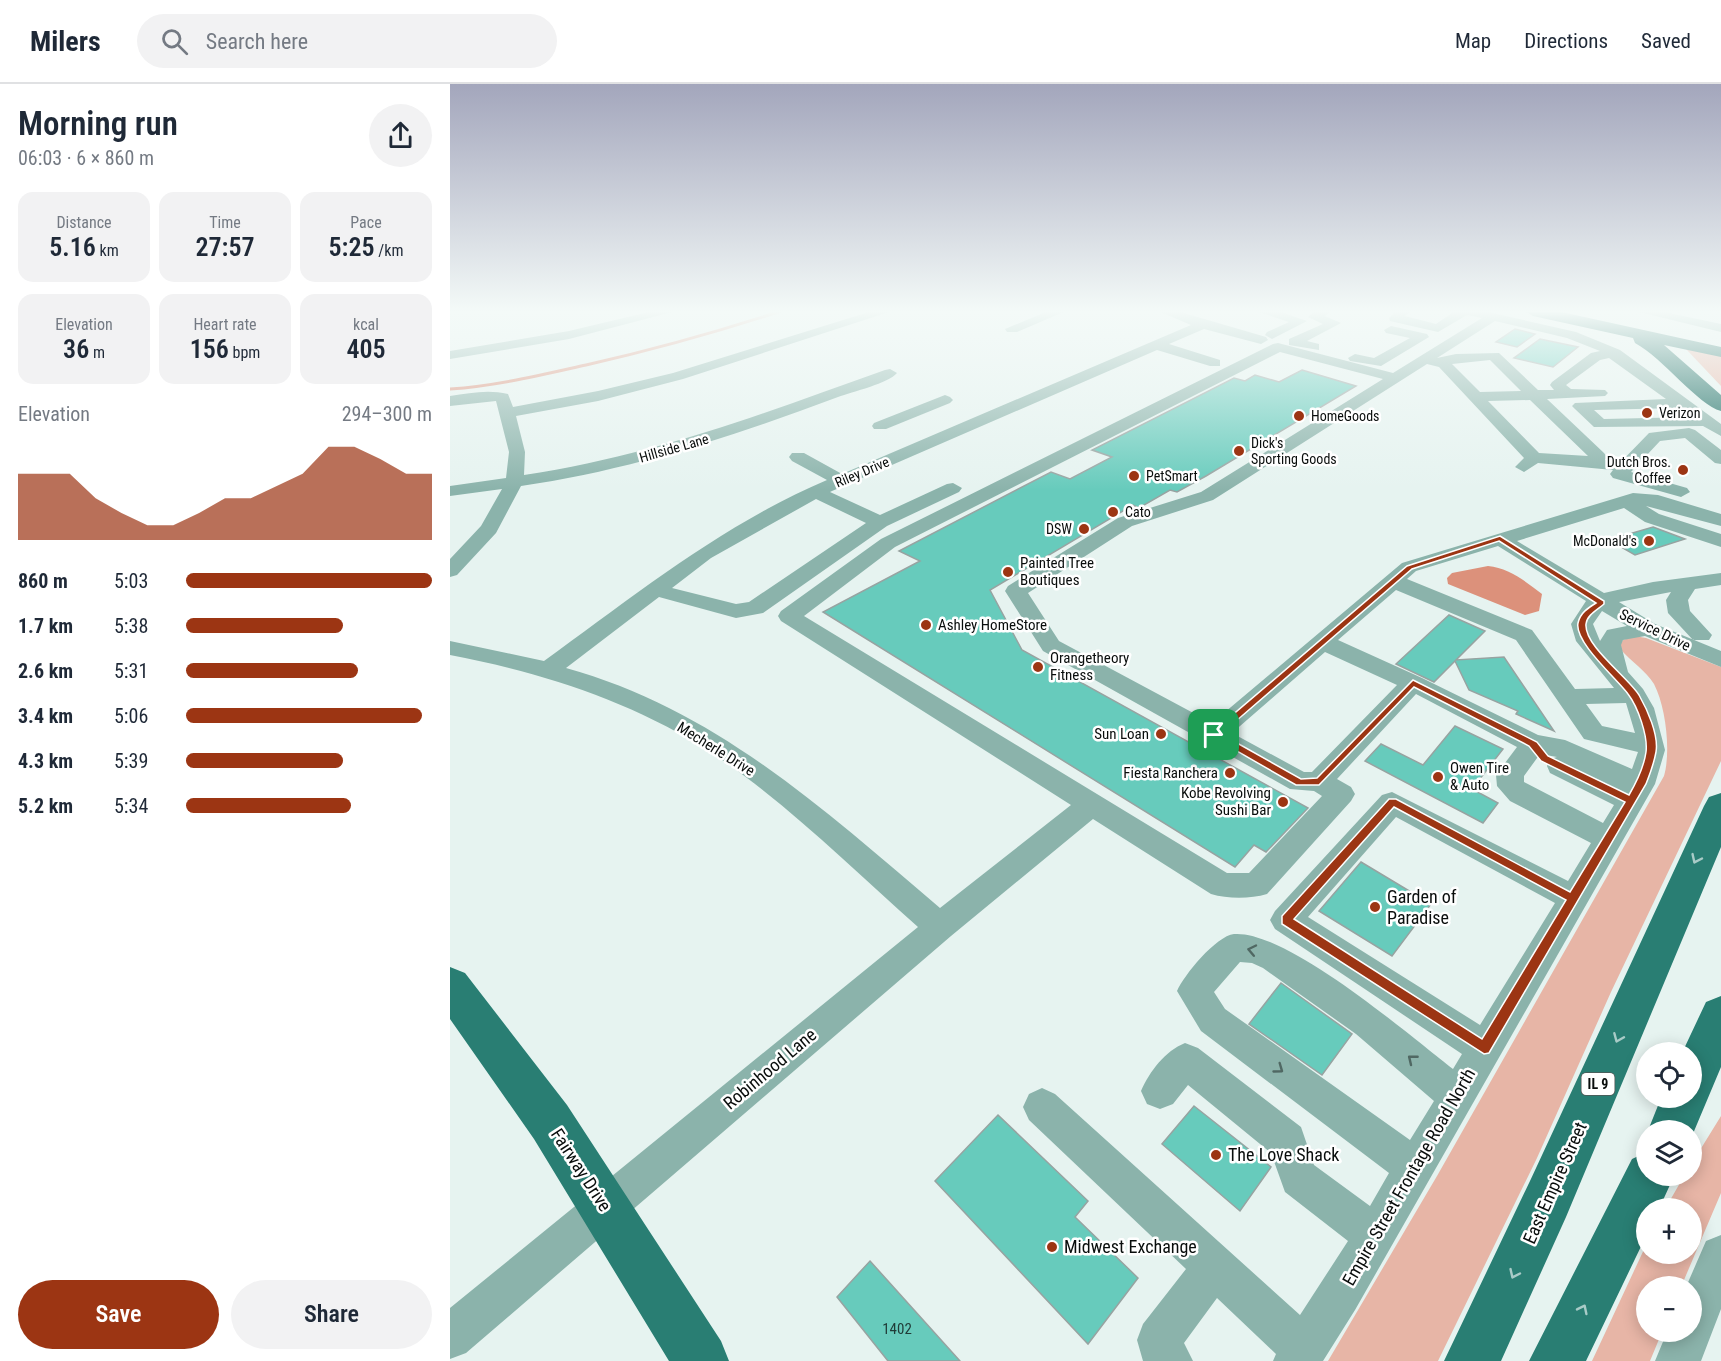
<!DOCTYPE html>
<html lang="en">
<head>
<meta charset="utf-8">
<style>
	:root { --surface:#fff; --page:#f2f2f3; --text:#1f2937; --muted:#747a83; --line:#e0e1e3; --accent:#9c3513 }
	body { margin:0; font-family:"Roboto Condensed",sans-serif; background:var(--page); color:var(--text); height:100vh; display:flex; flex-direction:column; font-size:22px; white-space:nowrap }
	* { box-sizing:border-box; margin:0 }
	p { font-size:20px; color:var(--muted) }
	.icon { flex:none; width:33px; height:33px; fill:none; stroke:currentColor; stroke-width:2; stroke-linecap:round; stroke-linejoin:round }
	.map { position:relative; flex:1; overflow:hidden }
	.side { display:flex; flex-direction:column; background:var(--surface); width:450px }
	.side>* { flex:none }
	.fabs { position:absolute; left:1186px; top:958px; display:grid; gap:12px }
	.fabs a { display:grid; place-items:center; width:66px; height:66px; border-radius:50%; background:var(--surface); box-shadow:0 3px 15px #0003; font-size:30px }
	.pin { position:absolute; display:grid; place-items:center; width:51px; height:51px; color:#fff; margin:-26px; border-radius:12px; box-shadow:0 3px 9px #0006 }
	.round { display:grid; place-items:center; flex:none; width:63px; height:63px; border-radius:32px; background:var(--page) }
	.summary { display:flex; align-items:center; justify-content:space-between; height:102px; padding:0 18px }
	h1 { font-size:33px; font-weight:600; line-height:45px }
	.stats { display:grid; grid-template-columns:repeat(3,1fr); gap:9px; height:102px; padding:6px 18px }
	.stats div { display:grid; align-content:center; border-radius:15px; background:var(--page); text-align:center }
	.stats b { font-size:26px; font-weight:600 }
	.stats small { font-size:16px; font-weight:400 }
	.stats p { font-size:16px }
	.chart { height:168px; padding:12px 18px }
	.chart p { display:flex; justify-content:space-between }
	.chart svg { width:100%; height:108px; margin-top:6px; fill:var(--accent); opacity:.7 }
	.cta { display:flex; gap:12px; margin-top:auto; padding:12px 18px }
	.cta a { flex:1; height:69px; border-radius:36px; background:var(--accent); color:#fff; font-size:24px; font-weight:600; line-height:69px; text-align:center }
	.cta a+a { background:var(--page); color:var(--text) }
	ul { padding:0 18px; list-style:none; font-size:20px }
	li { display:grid; grid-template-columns:96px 72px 1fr; align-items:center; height:45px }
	li i { height:15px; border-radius:8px; background:var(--accent) }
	header { display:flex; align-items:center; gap:36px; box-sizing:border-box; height:84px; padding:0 30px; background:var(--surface); border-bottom:2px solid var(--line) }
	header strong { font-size:28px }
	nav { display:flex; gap:33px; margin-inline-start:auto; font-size:21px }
	.search { width:420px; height:54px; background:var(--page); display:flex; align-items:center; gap:15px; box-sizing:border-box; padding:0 21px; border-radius:33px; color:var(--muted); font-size:22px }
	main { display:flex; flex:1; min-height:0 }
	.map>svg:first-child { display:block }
	.green { fill:#e7b5a6 }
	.water { fill:#dc917b }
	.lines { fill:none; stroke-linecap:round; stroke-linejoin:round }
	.stream { stroke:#dc917b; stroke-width:3 }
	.building { fill:#67cbbc; stroke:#97a3a1; stroke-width:1.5 }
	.minor { fill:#8bb3ab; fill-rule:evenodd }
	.major { fill:#297e73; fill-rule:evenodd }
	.highway { fill:#14685e; fill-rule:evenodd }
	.oneway { stroke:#a9cbc7 }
	.oneway2 { stroke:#506863 }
	.route { fill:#9c3513; stroke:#fff; stroke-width:1.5; fill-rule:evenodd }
	.poi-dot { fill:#9c3513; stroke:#fff; stroke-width:2 }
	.labels { text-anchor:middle; stroke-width:5; stroke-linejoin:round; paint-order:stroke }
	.far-poi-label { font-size:14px; fill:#090d0c; stroke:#fff; text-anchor:start }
	.far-street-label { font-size:14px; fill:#090d0c; stroke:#fff }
	.shield { fill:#fff; stroke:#535655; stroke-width:1.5 }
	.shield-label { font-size:14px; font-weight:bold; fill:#090d0c }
	.poi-label { font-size:15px; fill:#090d0c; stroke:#fff; text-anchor:start }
	.street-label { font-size:15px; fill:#090d0c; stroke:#fff }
	.near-number-label { font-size:15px; fill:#203c38 }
	.near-poi-label { font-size:18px; fill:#090d0c; stroke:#fff; text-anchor:start }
	.near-street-label { font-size:18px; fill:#090d0c; stroke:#fff }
</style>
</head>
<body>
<header>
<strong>Milers</strong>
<div class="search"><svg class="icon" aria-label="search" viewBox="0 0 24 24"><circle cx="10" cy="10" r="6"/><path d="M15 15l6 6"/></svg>Search here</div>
<nav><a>Map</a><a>Directions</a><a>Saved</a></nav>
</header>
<main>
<section class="side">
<div class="summary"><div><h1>Morning run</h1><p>06:03 · 6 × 860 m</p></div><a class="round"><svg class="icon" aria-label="share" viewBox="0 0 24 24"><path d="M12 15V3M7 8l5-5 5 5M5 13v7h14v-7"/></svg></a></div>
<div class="stats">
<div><p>Distance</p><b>5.16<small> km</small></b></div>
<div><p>Time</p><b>27:57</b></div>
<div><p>Pace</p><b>5:25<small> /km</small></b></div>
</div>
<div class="stats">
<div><p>Elevation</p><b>36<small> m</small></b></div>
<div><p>Heart rate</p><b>156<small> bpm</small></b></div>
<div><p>kcal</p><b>405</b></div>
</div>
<div class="chart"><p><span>Elevation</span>294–300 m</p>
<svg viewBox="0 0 160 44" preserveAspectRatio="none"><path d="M0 44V17L10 17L20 17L30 27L40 33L50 38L60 38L70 33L80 27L90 27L100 22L110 17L120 6L130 6L140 11L150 17L160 17V44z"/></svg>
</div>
<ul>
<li><b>860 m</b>5:03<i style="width:100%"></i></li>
<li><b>1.7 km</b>5:38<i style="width:64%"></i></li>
<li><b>2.6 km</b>5:31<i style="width:70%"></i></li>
<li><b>3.4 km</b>5:06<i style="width:96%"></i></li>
<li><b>4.3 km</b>5:39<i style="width:64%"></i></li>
<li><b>5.2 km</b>5:34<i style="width:67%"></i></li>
</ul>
<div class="cta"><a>Save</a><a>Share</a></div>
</section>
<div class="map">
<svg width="1271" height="1277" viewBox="0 0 1271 1277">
	<rect width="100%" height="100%" fill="#e6f3f0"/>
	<g class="green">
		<path d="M1236 265 1271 271V302Z"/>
		<path d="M1185 552 1196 554 1271 583V677L1161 908 1087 1074 988 1277H878L987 1092 1214 692C1221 668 1216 623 1204 600 1196 587 1181 577 1171 566L1170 561 1173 556Z"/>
		<path d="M1271 1032V1109L1231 1203H1197V1248H1212L1200 1277H1142L1197 1159V1170H1242V1125H1215L1234 1092H1242V1079Z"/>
	</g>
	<path class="water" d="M1038 482C1059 484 1075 497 1092 510L1089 527 1075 531 998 500 997 494 1002 489Z"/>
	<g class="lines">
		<path class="stream" d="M0 305C46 302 91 291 136 281 202 266 267 248 331 227"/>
	</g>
	<g class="building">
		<path d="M1065 245 1085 250 1067 263 1046 258Z"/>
		<path d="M1090 255 1128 263 1103 283 1064 274Z"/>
		<path d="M852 286 906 302 756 392 727 408 720 406 689 424 683 421 540 506 572 566 858 724 816 768 804 761 785 783 373 528 470 477 449 467 601 388 620 395 662 373 642 366 784 294 795 297 805 291 829 298Z"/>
		<path d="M1203 443 1235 455 1185 471 1164 459 1176 455 1172 452Z"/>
		<path d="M999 531 1035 547 1006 576 1054 573 1104 647 1066 630 1068 627 1019 606 1005 577 984 598 946 580Z"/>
		<path d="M1005 642 1053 665 1022 705 1048 719 1033 739 915 677 931 660 973 681Z"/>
		<path d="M911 778 981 820 942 872 869 827Z"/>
		<path d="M831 899 902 950 872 991 799 940Z"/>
		<path d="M744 1022 821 1083 790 1127 712 1060Z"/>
		<path d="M548 1031 638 1117 625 1133 688 1194 638 1260 485 1097Z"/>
		<path d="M420 1177 510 1277H438L387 1213Z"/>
	</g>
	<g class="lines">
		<g class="minor">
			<path d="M203 227H226L119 255 0 275V267L119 247Z"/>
			<path d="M422 227H442L233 295 148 317 66 332 75 368 74 391C205 371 312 330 435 286L440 285 447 289C439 299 402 308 388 313 284 352 182 386 71 402L46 449 7 491 0 493V475L31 442 52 405 0 412V402L56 394 59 368 46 317 0 322V312C20 309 38 305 58 310L63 323 148 307 223 289Z"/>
			<path d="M598 227H616L567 248H557L555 245Z"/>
			<path d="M708 227H727L816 253 818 256 811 260 754 245 719 260 770 276V282H760L707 266 382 407 380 408 430 431 497 400 503 399 512 404 509 408 437 442 313 529 286 534 209 513 116 584C267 626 374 726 490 824L621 721 331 537 328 532 331 527 431 455 823 260 828 259 943 289 1032 234 1017 231 988 248 940 237 939 234 946 227H960L955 232 986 240 1005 227H1034L1126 248 1170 266 1271 340V352L1253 342 1144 343 1125 325 1122 322 1125 319 1216 315 1159 274 1150 276 1116 301 1121 305 1155 306 1158 309 1155 312 1097 315 1154 369 1157 373 1155 376 1164 378 1166 383 1199 349 1239 344 1245 346 1271 366V380L1265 379 1235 354 1210 357 1181 388 1237 404 1240 408 1231 413 1163 394 1160 390 1163 386 1088 379 1074 388 1065 383 1074 374 989 283 977 280 763 416 682 442 578 509 609 557 762 639 952 479 1183 409 1208 411 1271 430V442L1196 422 1209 430 1271 450V463L1195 438 1174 424 1067 457 1154 509 1203 498 1271 489V501L1245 505 1238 516 1240 527 1262 551 1259 556H1243L1218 529 1216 516 1221 508 1169 518 1205 540 1271 567V583L1195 552 1173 556 1171 561 1178 588 1193 605 1204 624 1215 666 1205 700 905 1226 873 1277H823L826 1270 767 1214 734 1259 743 1277H693L687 1256 693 1240 736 1185 579 1036 573 1023 579 1010 592 1004 605 1010 850 1231 898 1157 835 1108 821 1069 738 1001 723 1020 710 1025 697 1020 691 1007C700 987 715 967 735 959L748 964 851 1043 864 1081 920 1122 939 1089 751 947 727 907C734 891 766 852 784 850 837 846 959 951 1003 985L1012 970 825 845 820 836 825 827 932 711 942 708 1118 797 1141 759 1060 717 1047 702 1046 691 1067 663 966 610 887 695 901 703 905 710 901 717 817 810C800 815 778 815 761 810L643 735 501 852 16 1269 0 1275V1224L468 843C398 781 330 712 251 662 174 615 89 588 0 571V557L94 577C185 511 273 440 377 396L342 377 339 373 342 369H354L392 390 741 241ZM1045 237 1117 254 1150 267 1141 269 1102 298 1100 301 1104 306H1088L1049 269 1006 270 987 274ZM830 268 933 295 751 408 668 434 558 502 555 507 593 567 840 705 864 707 872 712 799 789H777L354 532 445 463ZM1040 276 1071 307 1030 308 1002 280ZM1080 316 1138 372 1089 369 1038 317ZM1228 324 1241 333 1154 335 1144 326ZM366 415 416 439 299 518 286 520 222 504 261 474ZM1048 462 1136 517 1121 540 1126 557 1164 604 1125 605 1082 546 957 495 966 487ZM946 506 1066 556 1134 655 1188 668 1182 685 1115 656 1088 651 972 594 888 556ZM1152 527 1177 542 1157 546 1150 557 1143 540ZM875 568 947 601 862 688H854L782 649ZM1176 619 1185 649 1152 642 1136 620ZM1090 670 1107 673 1100 675 1097 682 1100 689 1164 721 1153 739 1074 698V692ZM946 733 1105 819 1030 941 858 833ZM790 878 802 879 813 884 906 950 984 1017 960 1056 775 925 764 908Z"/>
			<path d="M806 227H828L857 237 822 255 815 251 817 248 839 238Z"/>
			<path d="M865 227H881L875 232 891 239 857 257 869 260V266L839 261V255L873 240 858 233Z"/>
			<path d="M1185 227H1210L1271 240V248Z"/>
			<path d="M941 242 977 250 979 253 931 282 900 277 898 274 905 270 924 274 960 254 936 249 934 246Z"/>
			<path d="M495 311 500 313 503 316 500 319 436 345H424L422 342 424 339Z"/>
			<path d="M1271 1151V1225L1251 1277H1205L1217 1248H1242V1203H1236L1256 1157Z"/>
		</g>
		<g class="major">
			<path d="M1271 709V763L1116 1133 1051 1277H994L1080 1097 1254 722 1259 713Z"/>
			<path d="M0 883 15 889 117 1021 271 1257 279 1277H219L84 1055 0 935Z"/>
			<path d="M1271 912V983L1242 1052V1047L1197 1049 1211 1014H1242V969H1232L1256 918Z"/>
			<path d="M1197 1068V1092H1224L1209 1125H1197V1150L1136 1277H1079L1182 1075Z"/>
		</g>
		<path class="highway" d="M1075 227H1107L1271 263V273L1214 261 1271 311V327C1248 321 1213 274 1185 259L1183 254 1083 232Z"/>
	</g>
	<defs><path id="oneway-chevron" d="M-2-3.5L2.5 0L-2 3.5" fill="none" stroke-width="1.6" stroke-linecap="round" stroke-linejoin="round" transform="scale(1.5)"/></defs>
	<g class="oneway">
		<use href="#oneway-chevron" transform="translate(1246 775) rotate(115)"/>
		<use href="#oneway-chevron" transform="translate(1168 954) rotate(113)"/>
		<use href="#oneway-chevron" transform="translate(1064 1190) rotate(115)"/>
		<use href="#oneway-chevron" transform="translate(1133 1225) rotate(-64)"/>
	</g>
	<g class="oneway2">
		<use href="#oneway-chevron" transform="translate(802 866) rotate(-168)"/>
		<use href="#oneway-chevron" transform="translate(962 975) rotate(-141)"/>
		<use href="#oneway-chevron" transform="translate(829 985) rotate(36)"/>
	</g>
	<linearGradient id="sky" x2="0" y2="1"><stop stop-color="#a3a6bc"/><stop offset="0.56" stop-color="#f4faf8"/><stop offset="1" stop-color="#f4faf8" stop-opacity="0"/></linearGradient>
	<rect width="1271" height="406" fill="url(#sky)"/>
	<path class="route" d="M1050 452 1154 517V520C1147 526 1137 531 1136 540 1134 562 1178 593 1189 611 1197 625 1209 651 1206 668 1204 679 1200 690 1196 700L1039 969 1034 970 832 840V832L939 715H946L1120 808 1175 718 1091 677 1079 662 964 603 869 701H846L759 651 957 482ZM1049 457 1146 519C1138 524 1130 529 1128 539 1124 558 1167 595 1178 610 1188 623 1198 652 1196 668 1194 682 1186 699 1179 711L1098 672 1087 658 963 596 867 694 851 695 771 650 962 485ZM944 723 1116 816 1032 955 844 835Z"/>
	<g class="poi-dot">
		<circle cx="1197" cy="329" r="6"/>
		<circle cx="849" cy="332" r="6"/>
		<circle cx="789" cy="367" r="6"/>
		<circle cx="1233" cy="386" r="6"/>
		<circle cx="684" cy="392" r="6"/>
		<circle cx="663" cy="428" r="6"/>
		<circle cx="634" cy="445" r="6"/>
		<circle cx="1199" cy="457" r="6"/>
		<circle cx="558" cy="488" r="6"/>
		<circle cx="476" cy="541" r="6"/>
		<circle cx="588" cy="583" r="6"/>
		<circle cx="711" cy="650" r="6"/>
		<circle cx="780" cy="689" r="6"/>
		<circle cx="988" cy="693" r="6"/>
		<circle cx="833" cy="718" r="6"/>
		<circle cx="925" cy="823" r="6"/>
		<circle cx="766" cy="1071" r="6"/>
		<circle cx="602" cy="1163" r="6"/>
	</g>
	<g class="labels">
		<g class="far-poi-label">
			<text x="1209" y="334">Verizon</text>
			<text x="861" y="337">HomeGoods</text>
			<text x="801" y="364">Dick's<tspan x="801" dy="16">Sporting Goods</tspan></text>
			<text x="1221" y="383" text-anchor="end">Dutch Bros.<tspan x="1221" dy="16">Coffee</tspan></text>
			<text x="696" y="397">PetSmart</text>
			<text x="675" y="433">Cato</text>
			<text x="622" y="450" text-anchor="end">DSW</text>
			<text x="1187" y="462" text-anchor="end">McDonald's</text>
		</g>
		<g class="far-street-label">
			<text transform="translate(224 364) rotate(-16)" y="5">Hillside Lane</text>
			<text transform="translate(412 388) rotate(-23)" y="5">Riley Drive</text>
		</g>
		<rect class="shield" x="1131.5" y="989" width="33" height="22" rx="4.5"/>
		<g class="shield-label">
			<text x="1148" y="1005">IL 9</text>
		</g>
		<g class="poi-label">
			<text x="570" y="484">Painted Tree<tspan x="570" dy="17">Boutiques</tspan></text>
			<text x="488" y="546">Ashley HomeStore</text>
			<text x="600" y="579">Orangetheory<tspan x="600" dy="17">Fitness</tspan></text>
			<text x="699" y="655" text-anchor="end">Sun Loan</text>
			<text x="1000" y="689">Owen Tire<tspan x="1000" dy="17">&amp; Auto</tspan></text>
			<text x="768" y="694" text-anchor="end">Fiesta Ranchera</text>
			<text x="821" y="714" text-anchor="end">Kobe Revolving<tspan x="821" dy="17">Sushi Bar</tspan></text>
		</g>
		<g class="street-label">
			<text transform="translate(1205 546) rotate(26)" y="5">Service Drive</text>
			<text transform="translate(266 665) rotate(32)" y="5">Mecherle Drive</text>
		</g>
		<g class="near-number-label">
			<text x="447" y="1250">1402</text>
		</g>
		<g class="near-poi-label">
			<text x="937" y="819">Garden of<tspan x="937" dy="21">Paradise</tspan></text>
			<text x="778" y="1077">The Love Shack</text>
			<text x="614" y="1169">Midwest Exchange</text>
		</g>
		<g class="near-street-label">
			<text transform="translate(320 985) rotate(-40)" y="6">Robinhood Lane</text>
			<text transform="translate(131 1086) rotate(57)" y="6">Fairway Drive</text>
			<text transform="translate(959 1093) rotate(-60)" y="6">Empire Street Frontage Road North</text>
			<text transform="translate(1105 1099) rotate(-66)" y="6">East Empire Street</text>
		</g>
	</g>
</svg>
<div class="fabs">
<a><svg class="icon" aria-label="locate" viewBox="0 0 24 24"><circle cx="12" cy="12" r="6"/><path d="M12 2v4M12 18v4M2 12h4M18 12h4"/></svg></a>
<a><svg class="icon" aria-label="layers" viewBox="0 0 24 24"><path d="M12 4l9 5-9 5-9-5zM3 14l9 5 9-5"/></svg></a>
<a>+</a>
<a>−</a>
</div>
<div class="pin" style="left:764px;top:651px;background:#1e9e55"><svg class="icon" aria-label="arrive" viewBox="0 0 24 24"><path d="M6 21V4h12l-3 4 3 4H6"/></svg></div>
</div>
</main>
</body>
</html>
